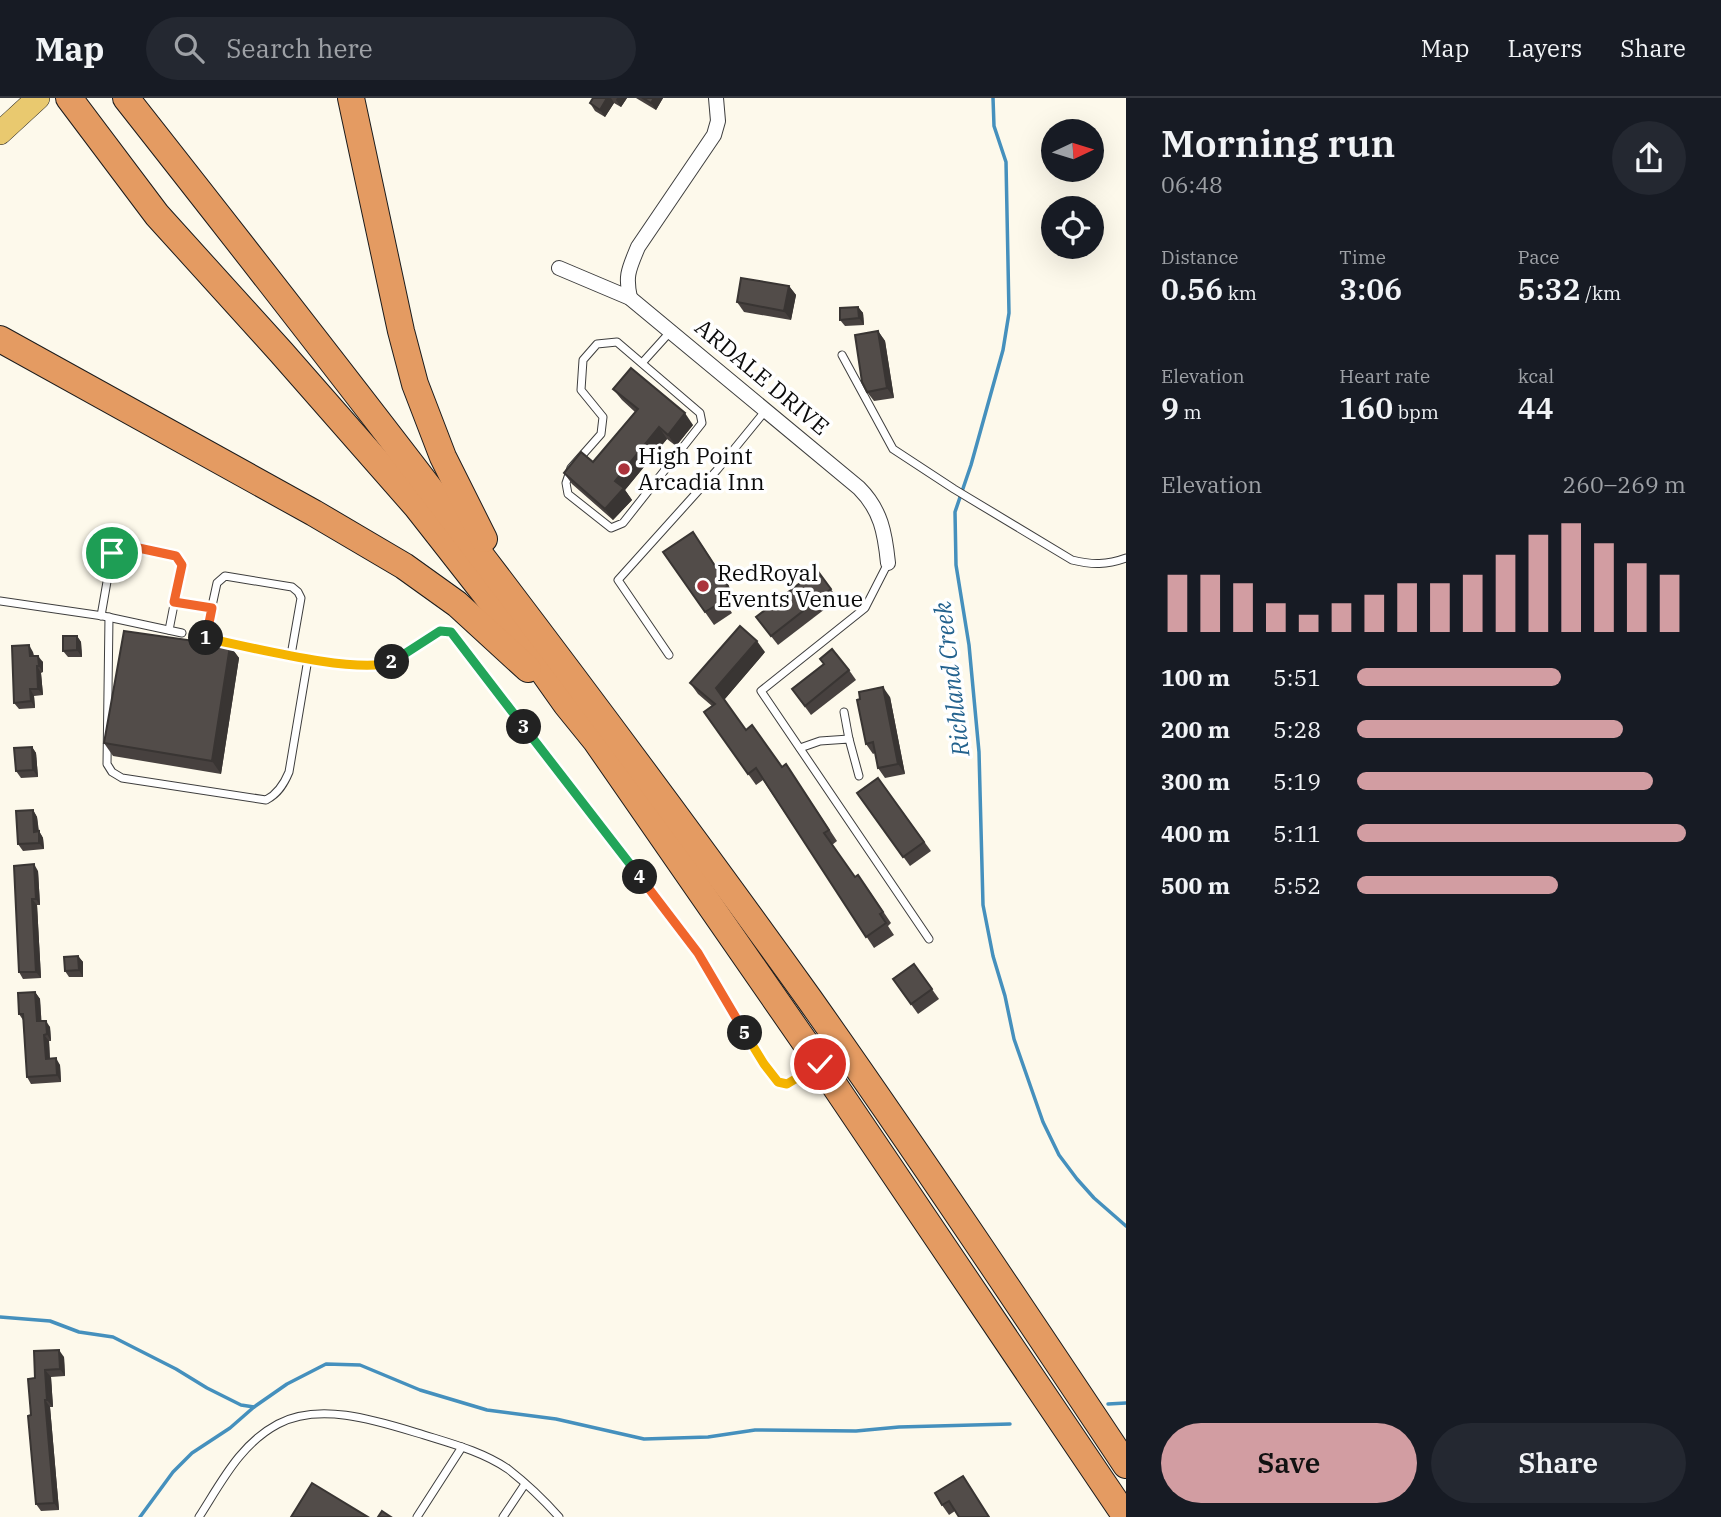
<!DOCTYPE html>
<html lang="en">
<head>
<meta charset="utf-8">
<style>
	:root { --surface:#171b24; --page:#242831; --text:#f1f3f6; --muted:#9ea1a6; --line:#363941; --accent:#d29da2 }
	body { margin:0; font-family:"IBM Plex Serif",serif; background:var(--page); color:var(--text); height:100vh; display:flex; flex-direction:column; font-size:26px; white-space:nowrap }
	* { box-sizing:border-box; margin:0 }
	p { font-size:23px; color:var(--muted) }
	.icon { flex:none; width:38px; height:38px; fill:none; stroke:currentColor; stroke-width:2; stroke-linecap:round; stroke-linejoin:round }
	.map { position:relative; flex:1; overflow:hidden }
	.panel { display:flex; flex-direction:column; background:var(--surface); width:595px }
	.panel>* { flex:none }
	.needle { width:46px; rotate:86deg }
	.buttons { position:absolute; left:1041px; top:21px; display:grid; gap:14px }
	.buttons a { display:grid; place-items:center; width:63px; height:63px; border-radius:50%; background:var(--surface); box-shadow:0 7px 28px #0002; font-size:35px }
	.pin { position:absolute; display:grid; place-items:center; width:60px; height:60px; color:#fff; margin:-30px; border:4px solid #fff; border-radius:50%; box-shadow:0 2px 7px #0007 }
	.km { position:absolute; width:35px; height:35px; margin:-18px; border-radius:50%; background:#222; color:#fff; font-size:19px; line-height:35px; text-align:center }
	.round { display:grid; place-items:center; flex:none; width:74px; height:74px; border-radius:37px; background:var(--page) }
	.summary { display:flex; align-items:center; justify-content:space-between; height:119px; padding:0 35px }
	h1 { font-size:38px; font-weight:600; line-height:52px }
	.figures { display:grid; grid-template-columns:repeat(3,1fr); gap:10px; height:119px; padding:7px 35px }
	.figures div { display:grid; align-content:center }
	.figures b { font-size:30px; font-weight:600 }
	.figures small { font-size:19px; font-weight:400 }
	.figures p { font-size:19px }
	.chart { height:196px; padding:14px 35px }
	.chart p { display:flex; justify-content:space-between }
	.chart svg { width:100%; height:126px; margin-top:7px; stroke:var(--accent); stroke-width:6 }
	.button { display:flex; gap:14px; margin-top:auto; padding:14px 35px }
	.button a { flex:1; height:80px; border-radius:42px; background:var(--accent); color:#111; font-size:28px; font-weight:600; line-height:80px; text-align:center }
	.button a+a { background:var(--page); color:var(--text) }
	ul { padding:0 35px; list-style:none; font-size:23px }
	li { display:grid; grid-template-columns:112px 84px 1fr; align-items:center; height:52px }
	li i { height:18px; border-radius:9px; background:var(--accent) }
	header { display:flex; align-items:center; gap:42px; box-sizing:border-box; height:98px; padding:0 35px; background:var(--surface); border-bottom:2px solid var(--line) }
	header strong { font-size:33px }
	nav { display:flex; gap:38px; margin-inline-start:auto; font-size:24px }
	.search { width:490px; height:63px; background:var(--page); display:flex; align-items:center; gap:18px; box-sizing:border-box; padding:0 24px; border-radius:38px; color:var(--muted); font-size:26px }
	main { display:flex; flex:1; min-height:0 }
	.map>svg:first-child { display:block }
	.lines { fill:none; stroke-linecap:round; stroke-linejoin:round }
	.stream { stroke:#4590bd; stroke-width:3.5 }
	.lane-casing { stroke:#3e3e3e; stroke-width:9 }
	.street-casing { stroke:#3e3e3e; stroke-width:16 }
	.primary-casing { stroke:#1c1c1c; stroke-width:24 }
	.highway-casing { stroke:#1c1c1c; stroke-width:28 }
	.lane { stroke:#fff; stroke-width:7 }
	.street { stroke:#fff; stroke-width:14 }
	.primary { stroke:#e9c96f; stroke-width:23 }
	.highway { stroke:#e49b62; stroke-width:26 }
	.wall { fill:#47413f }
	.shaded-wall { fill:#393533 }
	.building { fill:#524c49; stroke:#393533; stroke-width:2 }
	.split-1-casing { stroke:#fff; stroke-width:14 }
	.split-2-casing { stroke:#fff; stroke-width:14 }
	.split-3-casing { stroke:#fff; stroke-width:14 }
	.split-4-casing { stroke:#fff; stroke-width:14 }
	.split-5-casing { stroke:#fff; stroke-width:14 }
	.split-6-casing { stroke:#fff; stroke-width:14 }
	.split-1 { stroke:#f0652b; stroke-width:9 }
	.split-2 { stroke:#f5b400; stroke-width:9 }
	.split-3 { stroke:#22a559; stroke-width:9 }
	.split-4 { stroke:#22a559; stroke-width:9 }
	.split-5 { stroke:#f0652b; stroke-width:9 }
	.split-6 { stroke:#f5b400; stroke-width:9 }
	.poi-dot { fill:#ab333c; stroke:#fff; stroke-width:2.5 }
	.labels { text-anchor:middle; stroke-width:7; stroke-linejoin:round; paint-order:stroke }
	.street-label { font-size:23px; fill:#0b0b0b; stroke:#fff }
	.poi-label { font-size:23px; fill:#0b0b0b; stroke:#fff; text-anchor:start }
	.water-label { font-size:24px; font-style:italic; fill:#23628e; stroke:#fff }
</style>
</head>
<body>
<header>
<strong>Map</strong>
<div class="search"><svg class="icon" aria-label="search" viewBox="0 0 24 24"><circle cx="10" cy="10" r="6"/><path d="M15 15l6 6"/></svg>Search here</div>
<nav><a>Map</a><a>Layers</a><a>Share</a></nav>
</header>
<main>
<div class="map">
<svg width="1126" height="1419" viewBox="0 0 1126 1419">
	<rect width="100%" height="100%" fill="#fdf9eb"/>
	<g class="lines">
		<g class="stream">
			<path d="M993 0 994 28 1006 64 1009 215 1003 252 971 367 955 414 956 467 969 547 979 654 983 807 993 858 1005 898 1014 941 1043 1024 1059 1057 1077 1081 1094 1100 1126 1128"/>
			<path d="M0 1219 50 1223 79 1234 113 1239 176 1271 207 1290 241 1307 254 1309"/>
			<path d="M1108 1306 1126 1305"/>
			<path d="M140 1419 173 1374 192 1355 230 1330 254 1309 287 1286 326 1266 360 1267 420 1292 487 1312 556 1321 644 1341 708 1339 755 1332 856 1333 899 1329 1010 1326"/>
		</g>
		<defs>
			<g id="lane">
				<path d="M617 244 700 315 702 325 623 425 611 430 568 396 566 385 571 370 601 336 603 319 581 292 583 262 597 246Z"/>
				<path d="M842 257 893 351 954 391 1072 462C1092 467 1107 467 1126 460"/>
				<path d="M642 265 670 234"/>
				<path d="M888 465 865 510 761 593 929 841"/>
				<path d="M0 503 103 518 182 535"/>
				<path d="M174 504 212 510"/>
				<path d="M101 518 112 455 120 446 176 458 182 466 169 532"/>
				<path d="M109 519 107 666 112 674 122 680 266 702C278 696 284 686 289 674L308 561"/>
				<path d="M194 537 308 561 376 569 405 557 440 533 451 534 698 854 775 982 787 986 816 968"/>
				<path d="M205 540 217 485 225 478 292 489 298 494 301 500 291 557"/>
				<path d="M669 557 618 482 717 372 766 312"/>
				<path d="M844 614 849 641"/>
				<path d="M800 650 820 643 849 641 859 678"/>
				<path d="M199 1419C221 1385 240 1346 278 1326 321 1303 381 1324 424 1337 453 1346 483 1354 508 1371 526 1385 544 1402 559 1419"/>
				<path d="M417 1419 462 1349"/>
				<path d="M503 1419 525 1386"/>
			</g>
			<g id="street">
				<path d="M559 170 630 200 859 390C881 412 885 435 888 465"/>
				<path d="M630 200C625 177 629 171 638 149L714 37 718 23 716 0"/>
			</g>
			<path id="primary" d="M0 35 38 0"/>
			<g id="highway">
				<path d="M69 0 157 117 281 254 417 409 515 534 566 606 596 643 820 966 1126 1419"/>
				<path d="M126 0C359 296 590 595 810 902 918 1055 1022 1211 1126 1367"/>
				<path d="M351 0 401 233 415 286 443 359 484 441"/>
				<path d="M0 241 314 415 404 468 457 506 528 571"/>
			</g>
		</defs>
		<use href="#lane" class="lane-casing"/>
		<use href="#street" class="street-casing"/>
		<use href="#primary" class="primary-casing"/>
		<use href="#highway" class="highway-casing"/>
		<use href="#lane" class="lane"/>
		<use href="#street" class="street"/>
		<use href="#primary" class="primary"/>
		<use href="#highway" class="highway"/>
	</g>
	<g class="wall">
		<path d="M593 0H627L621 9 614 5 605 19 595 13 590 5Z"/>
		<path d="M636 0H663L656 12Z"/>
		<path d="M789 188 796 197 791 222 744 214 737 204Z"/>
		<path d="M858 209 863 215 864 227 845 228 840 222Z"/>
		<path d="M878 233 885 243 894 300 874 303 867 294Z"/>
		<path d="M613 291 693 327 676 348 667 341 625 392 632 402 613 422 572 386 564 375 593 364 635 314 622 302Z"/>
		<path d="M702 447 737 501 727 507 732 515 714 527 663 454Z"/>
		<path d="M817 472 838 501 778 547 756 519Z"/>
		<path d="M77 538 81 544 82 559H68L63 553Z"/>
		<path d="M230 548 239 560 221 676 113 658 104 645Z"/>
		<path d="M33 554 34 558 43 564V574L41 575 43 597 34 598 35 610 19 611 14 605Z"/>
		<path d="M765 554 724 602 746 632 782 669 794 678 837 743 832 747 855 779 866 788 891 825 888 828 894 837 874 850 763 682 756 687 704 614 712 608 698 596 690 585Z"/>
		<path d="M849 572 856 582 811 617 792 591Z"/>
		<path d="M890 599 905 676 885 680 878 670 875 655 873 656 866 646Z"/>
		<path d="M32 649 36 655 38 679 21 680 16 673Z"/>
		<path d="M878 680 931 753 910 768 857 695Z"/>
		<path d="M33 712 37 719 39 733 43 740 44 751 23 753 18 746Z"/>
		<path d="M38 773 40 807H37L41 880 23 881 19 874Z"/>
		<path d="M78 858 83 864V879H69L65 873Z"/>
		<path d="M914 866 939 901 918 916 893 881Z"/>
		<path d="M35 894 40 901 41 923 50 929 51 943H49L50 961 60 967 61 984 31 986 27 979 23 922 19 916Z"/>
		<path d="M34 1253 64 1259 65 1278 51 1279 53 1309H50L59 1412 41 1413 36 1406 31 1317 35 1280Z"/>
		<path d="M969 1387 955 1413 949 1417 942 1407Z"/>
	</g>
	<g class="shaded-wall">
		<path d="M607 0H611L614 5 605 19 600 12Z"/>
		<path d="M617 0H627L621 9 616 2Z"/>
		<path d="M654 0H663L656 12 651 5Z"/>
		<path d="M789 188 796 197 791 222 784 213Z"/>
		<path d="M858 209 863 215 864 227 859 220Z"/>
		<path d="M878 233 885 243 894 300 887 290Z"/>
		<path d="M685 315 693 327 676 348 668 337Z"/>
		<path d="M659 329 667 341 625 392 632 402 613 422 605 411 615 383Z"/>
		<path d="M77 538 81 544 82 559 77 552Z"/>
		<path d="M757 543 765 554 724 602 716 590Z"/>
		<path d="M29 547 33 554 34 565 30 558Z"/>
		<path d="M230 548 239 560 221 676 212 663Z"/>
		<path d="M38 558 43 564V574L39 568Z"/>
		<path d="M37 568 41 575 43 597 38 591Z"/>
		<path d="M883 589 890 599 905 676 898 666Z"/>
		<path d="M30 591 34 598 35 610 31 603Z"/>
		<path d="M32 649 36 655 38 679 33 672Z"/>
		<path d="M33 712 37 719 39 740 34 734Z"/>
		<path d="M39 733 43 740 44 751 39 745Z"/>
		<path d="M34 766 38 773 40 807 36 801Z"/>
		<path d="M32 801 37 807 41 880 36 874Z"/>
		<path d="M78 858 83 864V879L79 872Z"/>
		<path d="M35 894 40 901 42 930 37 923Z"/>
		<path d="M46 923 50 929 51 943 47 936Z"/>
		<path d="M44 937 49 943 50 967 46 961Z"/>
		<path d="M56 960 60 967 61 984 57 977Z"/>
		<path d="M59 1252 64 1259 65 1278 60 1271Z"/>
		<path d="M45 1272 51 1279 53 1309 47 1302Z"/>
		<path d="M45 1302 50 1309 59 1412 54 1405Z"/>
	</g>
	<g class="building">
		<path d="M593 0H607L600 12 590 5Z"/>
		<path d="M643 0H654L651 5Z"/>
		<path d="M741 180 789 188 784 213 737 204Z"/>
		<path d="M858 209 859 220 840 222V210Z"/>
		<path d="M878 233 887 290 867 294 862 284 855 237Z"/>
		<path d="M631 270 685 315 668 337 659 329 615 383 624 390 605 411 564 375 581 354 593 364 638 311 613 291Z"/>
		<path d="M693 434 728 488 718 495 723 503 705 514 663 454Z"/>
		<path d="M817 472 831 491 771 538 756 519Z"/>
		<path d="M740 528 757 543 716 590 746 632 752 627 782 669 786 666 829 732 824 735 855 779 858 777 883 814 880 816 886 825 866 839 756 670 748 676 704 614 715 606 690 585Z"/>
		<path d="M124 533 230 548 212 663 104 645Z"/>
		<path d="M63 538H77V552L63 553Z"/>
		<path d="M29 547 30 558H38L39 568H37L38 591H30L31 603 14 605 12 548Z"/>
		<path d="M832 551 849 572 805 608 792 591 824 566 820 561Z"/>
		<path d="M883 589 898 666 878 670 873 644 866 646 857 602 860 601 859 594Z"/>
		<path d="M32 649 33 672 16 673 14 650Z"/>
		<path d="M878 680 924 744 903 759 857 695Z"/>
		<path d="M33 712 34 734 39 733V745L18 746 16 713Z"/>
		<path d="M34 766 36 801H32L36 874H19L14 768Z"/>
		<path d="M78 858 79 872 65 873 64 859Z"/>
		<path d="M914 866 932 891 911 906 893 881Z"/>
		<path d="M35 894 37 923H46L47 936 44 937 46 961 56 960 57 977 27 979 23 916H19L18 895Z"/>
		<path d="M59 1252 60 1271 45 1272 47 1302H45L54 1405 36 1406 28 1318 31 1317 28 1281 35 1280 34 1253Z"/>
		<path d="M963 1378 989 1419H959L949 1403 942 1407 935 1395Z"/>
		<path d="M312 1385 368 1419H291Z"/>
		<path d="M382 1413 391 1419H378Z"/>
	</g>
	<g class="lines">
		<defs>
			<path id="split-1" d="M112 455 114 450 120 446 176 458 182 467 174 504 212 510 206 540"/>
			<path id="split-2" d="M206 540C246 548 358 577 392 564"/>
			<path id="split-3" d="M392 564 440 533 451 534 524 629"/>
			<path id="split-4" d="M524 629 640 779"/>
			<path id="split-5" d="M640 779 698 855 745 935"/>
			<path id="split-6" d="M745 935 764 966 778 984 787 986 820 966"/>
		</defs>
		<use href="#split-1" class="split-1-casing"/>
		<use href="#split-2" class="split-2-casing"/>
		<use href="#split-3" class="split-3-casing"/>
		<use href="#split-4" class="split-4-casing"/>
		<use href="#split-5" class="split-5-casing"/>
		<use href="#split-6" class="split-6-casing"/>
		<use href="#split-1" class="split-1"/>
		<use href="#split-2" class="split-2"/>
		<use href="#split-3" class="split-3"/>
		<use href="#split-4" class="split-4"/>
		<use href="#split-5" class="split-5"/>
		<use href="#split-6" class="split-6"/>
	</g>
	<g class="poi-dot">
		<circle cx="624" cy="371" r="7"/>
		<circle cx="703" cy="488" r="7"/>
	</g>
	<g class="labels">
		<g class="street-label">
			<text transform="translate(762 279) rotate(40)" y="8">ARDALE DRIVE</text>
		</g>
		<g class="poi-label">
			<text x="638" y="366">High Point<tspan x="638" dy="26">Arcadia Inn</tspan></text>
			<text x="717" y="483">RedRoyal<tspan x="717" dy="26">Events Venue</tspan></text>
		</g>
		<g class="water-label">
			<text transform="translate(952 581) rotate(-97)" y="8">Richland Creek</text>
		</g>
	</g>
</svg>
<div class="buttons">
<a><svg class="needle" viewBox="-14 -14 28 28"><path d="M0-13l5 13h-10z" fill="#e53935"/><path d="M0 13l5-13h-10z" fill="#9ea1a6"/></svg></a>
<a><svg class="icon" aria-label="locate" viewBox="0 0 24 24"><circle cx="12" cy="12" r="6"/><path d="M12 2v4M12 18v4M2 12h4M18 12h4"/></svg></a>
</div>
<div class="pin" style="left:112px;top:455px;background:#1e9e55"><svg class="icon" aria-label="arrive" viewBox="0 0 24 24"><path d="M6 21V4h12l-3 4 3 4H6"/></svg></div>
<div class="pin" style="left:820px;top:966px;background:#d93025"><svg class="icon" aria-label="check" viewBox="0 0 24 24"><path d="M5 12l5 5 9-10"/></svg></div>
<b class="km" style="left:206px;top:540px">1</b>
<b class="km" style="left:392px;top:564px">2</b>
<b class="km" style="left:524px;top:629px">3</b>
<b class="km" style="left:640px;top:779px">4</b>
<b class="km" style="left:745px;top:935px">5</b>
</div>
<section class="panel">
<div class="summary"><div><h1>Morning run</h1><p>06:48</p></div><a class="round"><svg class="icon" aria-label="share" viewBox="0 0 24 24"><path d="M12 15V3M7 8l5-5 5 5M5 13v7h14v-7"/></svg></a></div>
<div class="figures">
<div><p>Distance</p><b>0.56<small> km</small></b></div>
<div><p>Time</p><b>3:06</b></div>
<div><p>Pace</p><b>5:32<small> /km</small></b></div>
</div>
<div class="figures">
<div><p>Elevation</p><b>9<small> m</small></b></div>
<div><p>Heart rate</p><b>160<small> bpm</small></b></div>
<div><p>kcal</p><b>44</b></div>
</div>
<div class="chart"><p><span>Elevation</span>260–269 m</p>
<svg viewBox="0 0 160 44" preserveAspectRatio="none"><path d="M5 44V24M15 44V24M25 44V27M35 44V34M45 44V38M55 44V34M65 44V31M75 44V27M85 44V27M95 44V24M105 44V17M115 44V10M125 44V6M135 44V13M145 44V20M155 44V24"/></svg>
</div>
<ul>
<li><b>100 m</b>5:51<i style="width:62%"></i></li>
<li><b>200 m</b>5:28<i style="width:81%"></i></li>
<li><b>300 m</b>5:19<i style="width:90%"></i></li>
<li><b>400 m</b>5:11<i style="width:100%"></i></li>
<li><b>500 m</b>5:52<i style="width:61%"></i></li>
</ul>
<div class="button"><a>Save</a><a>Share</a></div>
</section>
</main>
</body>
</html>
